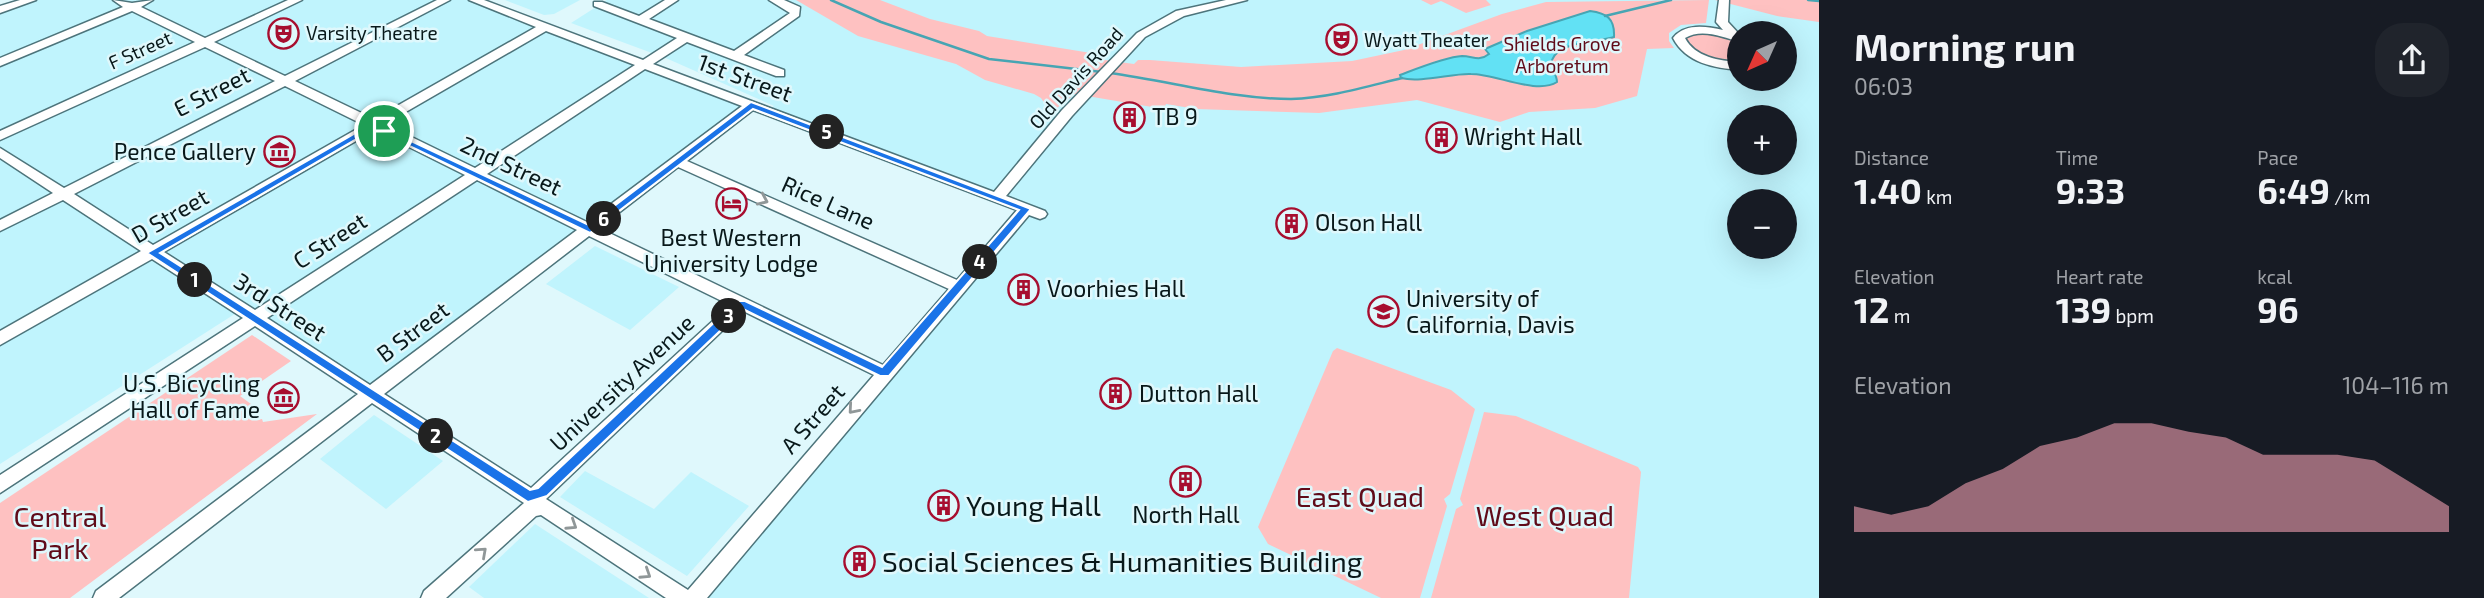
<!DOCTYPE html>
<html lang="en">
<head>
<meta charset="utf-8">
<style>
	:root { --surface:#171b24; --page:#20242c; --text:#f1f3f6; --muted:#9ea1a6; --accent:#d08c9c }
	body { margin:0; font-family:"Exo 2",sans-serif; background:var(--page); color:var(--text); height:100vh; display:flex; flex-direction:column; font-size:26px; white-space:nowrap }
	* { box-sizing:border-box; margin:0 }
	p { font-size:23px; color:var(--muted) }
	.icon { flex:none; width:38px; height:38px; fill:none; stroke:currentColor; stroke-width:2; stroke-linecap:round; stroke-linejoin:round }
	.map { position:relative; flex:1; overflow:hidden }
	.side { display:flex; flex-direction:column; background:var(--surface); width:665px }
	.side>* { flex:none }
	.needle { width:46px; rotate:225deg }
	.fabs { position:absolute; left:1727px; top:21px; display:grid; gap:14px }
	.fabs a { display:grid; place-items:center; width:70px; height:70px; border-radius:50%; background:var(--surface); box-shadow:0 7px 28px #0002; font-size:35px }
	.pin { position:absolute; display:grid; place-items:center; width:60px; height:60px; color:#fff; margin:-30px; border:4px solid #fff; border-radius:50%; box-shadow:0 2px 7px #0007 }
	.km { position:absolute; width:35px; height:35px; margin:-18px; border-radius:50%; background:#222; color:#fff; font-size:19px; line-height:35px; text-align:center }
	.round { display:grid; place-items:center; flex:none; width:74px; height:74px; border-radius:28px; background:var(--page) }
	.headline { display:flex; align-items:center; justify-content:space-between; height:119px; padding:0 35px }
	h1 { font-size:38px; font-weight:700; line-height:52px }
	.stats { display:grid; grid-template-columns:repeat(3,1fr); gap:10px; height:119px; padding:7px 35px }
	.stats div { display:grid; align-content:center }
	.stats b { font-size:35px; font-weight:700 }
	.stats small { font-size:19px; font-weight:400 }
	.stats p { font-size:19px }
	.chart { height:196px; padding:14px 35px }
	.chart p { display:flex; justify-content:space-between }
	.chart svg { width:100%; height:126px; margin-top:7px; fill:var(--accent); opacity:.7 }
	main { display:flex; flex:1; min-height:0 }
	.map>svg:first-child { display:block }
	.built { fill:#c0f4fd; fill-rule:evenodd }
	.green { fill:#fec1c1 }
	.water { fill:#62e1f4; stroke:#47a5b3; stroke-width:2 }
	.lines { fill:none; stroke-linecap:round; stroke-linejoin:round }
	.stream { stroke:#47a5b3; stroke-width:2.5 }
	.minor-casing { stroke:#4d747b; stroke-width:3 }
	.minor { fill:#fff; fill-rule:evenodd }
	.oneway { stroke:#909798 }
	.route { fill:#1a73e8; stroke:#fff; stroke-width:2; fill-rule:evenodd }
	.labels { text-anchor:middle; stroke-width:5; stroke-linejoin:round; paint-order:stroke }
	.far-poi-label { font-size:19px; fill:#08181a; stroke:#dff8fc; text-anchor:start }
	.far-park-label { font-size:19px; fill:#600b19; stroke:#dff8fc }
	.far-street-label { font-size:19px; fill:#08181a; stroke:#dff8fc }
	.street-label { font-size:23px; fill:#08181a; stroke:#dff8fc }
	.poi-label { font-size:23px; fill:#08181a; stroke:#dff8fc; text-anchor:start }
	.near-park-label { font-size:28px; fill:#600b19; stroke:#dff8fc }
	.near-poi-label { font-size:28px; fill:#08181a; stroke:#dff8fc; text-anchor:start }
</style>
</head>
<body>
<main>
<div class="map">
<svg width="1819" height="598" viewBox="0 0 1819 598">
	<rect width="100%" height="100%" fill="#dff8fc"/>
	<g class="built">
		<path d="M31 0H472L751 105 371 395 241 310 0 464V11Z"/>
		<path d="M505 0H580L554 14 544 15Z"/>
		<path d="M607 0H1819V598H697L1030 215 767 112 774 106 668 59 571 23ZM1740 33H1785V79H1740ZM1740 117H1785V163H1740ZM1740 201H1785V247H1740Z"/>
		<path d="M595 246 679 287 630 330 546 284Z"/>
		<path d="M374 415 443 461 386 509 320 459Z"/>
		<path d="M585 471 654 509 691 472 749 506 687 576 560 497Z"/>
		<path d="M535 524 649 598H484L469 587Z"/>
	</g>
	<g class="green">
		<path d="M796 0H880L930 19 979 31 987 36 1097 54 1105 60 1134 64 1138 60H1150L1241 67 1352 61 1404 50 1502 14 1546 2 1709 0 1706 23 1681 25 1669 33V41L1674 48 1647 49 1637 96 1595 108 1529 112 1500 122 1417 100 1319 113 1196 109 1166 104 1164 109 1075 94 1057 108 1047 107 1041 98 1034 94 985 80 956 64 858 36Z"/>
		<path d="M1421 0H1486L1491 5 1466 13 1441 1 1431 5Z"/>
		<path d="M1715 0H1819V22L1777 16Z"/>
		<path d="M1697 33 1718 34 1740 42 1739 64C1717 63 1700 56 1685 41L1686 37Z"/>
		<path d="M252 335 291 361 240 396 251 404 245 410 246 417 252 420 262 419 263 422 317 414 70 598H0V503Z"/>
		<path d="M1337 348 1451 390 1475 409 1450 494 1444 499 1447 506 1420 598H1381L1268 544 1258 527 1333 351Z"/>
		<path d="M1484 412 1516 416 1638 467 1641 472 1629 598H1431L1456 509 1463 505 1460 499Z"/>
	</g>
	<path class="water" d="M1590 11C1607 13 1615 19 1614 37 1599 42 1559 41 1552 60 1550 67 1557 75 1557 82 1537 95 1496 74 1471 74 1453 73 1421 83 1401 78L1400 75C1416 69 1445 57 1462 56 1473 56 1479 62 1489 54L1485 49 1527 31Z"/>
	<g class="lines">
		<g class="stream">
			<path d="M831 0 881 22 989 59 1102 72"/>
			<path d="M1808 0 1819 1"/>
			<path d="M1605 16 1671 0"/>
			<path d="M1110 73C1170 81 1230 99 1291 99 1329 98 1365 87 1402 78"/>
		</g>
		<defs>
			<g id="minor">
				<path d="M20 0H36L0 13V6Z"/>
				<path d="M113 0 132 3 153 0 141 7 205 38 288 0H302L214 42 285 76 437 0H450L295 81 374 119 536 27 469 0H484L643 60 677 38 594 6V2H602L639 16 665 0H678L649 19 734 51 790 13 769 0H784L800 7 799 16 744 55 784 70V76H776L687 42 653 64 994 192 1062 110 1137 33 1176 11 1226 0H1247L1184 16 1145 37 1072 116 1006 196 1045 211 1047 214 1045 217 1040 219 1029 215 707 598H666L541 515 536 516 446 598H421L424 591 524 503 372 403 119 598H93L96 591 358 394 255 326 0 493V475L243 318 152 259 0 345V331L141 251 63 200 0 231V220L53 193 0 158V148L64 188 275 81 205 47 0 140V131L195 42 132 11 0 66V58L123 7ZM546 31 635 65 475 168 385 124ZM645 69 742 106 587 222 487 174ZM285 86 364 125 153 245 74 194ZM753 110 1017 210 957 280 687 161ZM375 130 465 175 255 310 164 252ZM678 167 949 289 883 365 599 228ZM477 180 577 230 370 385 267 318ZM589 236 730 305 531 488 384 394ZM743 311 874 375 688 590 546 499Z"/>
				<path d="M1719 0H1729L1728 22 1740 35V42C1722 37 1702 28 1685 38 1695 57 1719 61 1740 62V70C1714 68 1686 63 1673 38 1684 23 1706 26 1723 30L1716 22Z"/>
			</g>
		</defs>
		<use href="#minor" class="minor-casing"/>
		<use href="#minor" class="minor"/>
	</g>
	<defs><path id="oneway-chevron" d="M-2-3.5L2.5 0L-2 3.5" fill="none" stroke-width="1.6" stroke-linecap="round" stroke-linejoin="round" transform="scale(1.75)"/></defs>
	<g class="oneway">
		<use href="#oneway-chevron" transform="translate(763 200) rotate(24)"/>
		<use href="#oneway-chevron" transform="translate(853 409) rotate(131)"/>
		<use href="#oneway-chevron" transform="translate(572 525) rotate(33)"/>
		<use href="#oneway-chevron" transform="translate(482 552) rotate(-42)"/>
		<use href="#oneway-chevron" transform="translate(646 574) rotate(33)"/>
	</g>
	<path class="route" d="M751 102 1031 209 889 376H880L743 309 547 496 528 502 147 253 373 123 589 225ZM753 109 1019 210 882 367 745 301H737L538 488 530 490 160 253 374 129 590 233Z"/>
	<defs>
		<symbol id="theatre-ring" viewBox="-11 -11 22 22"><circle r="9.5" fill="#dff8fc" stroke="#a70e2f" stroke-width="1.5"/><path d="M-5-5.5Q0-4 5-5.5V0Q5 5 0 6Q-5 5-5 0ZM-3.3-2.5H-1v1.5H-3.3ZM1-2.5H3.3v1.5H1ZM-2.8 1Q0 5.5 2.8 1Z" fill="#a70e2f"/></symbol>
		<symbol id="building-ring" viewBox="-11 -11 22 22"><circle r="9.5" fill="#dff8fc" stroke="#a70e2f" stroke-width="1.5"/><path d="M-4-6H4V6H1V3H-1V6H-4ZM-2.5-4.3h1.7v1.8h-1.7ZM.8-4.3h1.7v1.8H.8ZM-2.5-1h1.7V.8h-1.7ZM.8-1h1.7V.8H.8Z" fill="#a70e2f"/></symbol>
		<symbol id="museum-ring" viewBox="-11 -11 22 22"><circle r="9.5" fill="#dff8fc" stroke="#a70e2f" stroke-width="1.5"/><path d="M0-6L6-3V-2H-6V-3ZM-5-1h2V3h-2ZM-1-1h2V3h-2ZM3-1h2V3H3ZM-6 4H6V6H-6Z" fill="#a70e2f"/></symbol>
		<symbol id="hotel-ring" viewBox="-11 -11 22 22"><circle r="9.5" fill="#dff8fc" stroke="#a70e2f" stroke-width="1.5"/><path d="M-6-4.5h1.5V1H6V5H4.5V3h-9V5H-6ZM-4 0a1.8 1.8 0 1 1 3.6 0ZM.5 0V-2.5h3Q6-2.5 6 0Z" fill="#a70e2f"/></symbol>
		<symbol id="university-ring" viewBox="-11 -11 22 22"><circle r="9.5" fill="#dff8fc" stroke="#a70e2f" stroke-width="1.5"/><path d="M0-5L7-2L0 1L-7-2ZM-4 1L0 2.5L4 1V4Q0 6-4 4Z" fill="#a70e2f"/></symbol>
	</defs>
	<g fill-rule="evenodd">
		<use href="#theatre-ring" x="266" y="16" width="35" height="35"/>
		<use href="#theatre-ring" x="1324" y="22" width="35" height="35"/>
		<use href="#building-ring" x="1112" y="100" width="35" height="35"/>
		<use href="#building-ring" x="1424" y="120" width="35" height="35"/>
		<use href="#museum-ring" x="262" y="134" width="35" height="35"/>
		<use href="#hotel-ring" x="714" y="186" width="35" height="35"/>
		<use href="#building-ring" x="1274" y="206" width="35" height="35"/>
		<use href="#building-ring" x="1006" y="272" width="35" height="35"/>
		<use href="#university-ring" x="1366" y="294" width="35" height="35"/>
		<use href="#building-ring" x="1098" y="376" width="35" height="35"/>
		<use href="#museum-ring" x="266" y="380" width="35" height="35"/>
		<use href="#building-ring" x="1168" y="464" width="35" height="35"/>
		<use href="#building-ring" x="926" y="488" width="35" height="35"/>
		<use href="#building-ring" x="842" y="544" width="35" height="35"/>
	</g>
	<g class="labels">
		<g class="far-poi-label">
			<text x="306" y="40">Varsity Theatre</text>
			<text x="1364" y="47">Wyatt Theater</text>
		</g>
		<g class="far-park-label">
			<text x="1562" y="51">Shields Grove<tspan x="1562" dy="22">Arboretum</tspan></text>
		</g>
		<g class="far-street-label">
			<text transform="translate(140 50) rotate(-24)" y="7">F Street</text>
			<text transform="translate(1076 78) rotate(-48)" y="7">Old Davis Road</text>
		</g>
		<g class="street-label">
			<text transform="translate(745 78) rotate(20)" y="8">1st Street</text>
			<text transform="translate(212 92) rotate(-27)" y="8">E Street</text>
			<text transform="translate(511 166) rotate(25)" y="8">2nd Street</text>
			<text transform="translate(828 203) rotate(24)" y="8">Rice Lane</text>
			<text transform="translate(170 216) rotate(-30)" y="8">D Street</text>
			<text transform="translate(330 241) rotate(-33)" y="8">C Street</text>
			<text transform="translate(280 307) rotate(33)" y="8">3rd Street</text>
			<text transform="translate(413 332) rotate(-37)" y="8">B Street</text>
			<text transform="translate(622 383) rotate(-43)" y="8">University Avenue</text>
			<text transform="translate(813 419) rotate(-49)" y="8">A Street</text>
		</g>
		<g class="poi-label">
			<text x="1152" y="125">TB 9</text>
			<text x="1464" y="145">Wright Hall</text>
			<text x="256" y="160" text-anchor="end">Pence Gallery</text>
			<text x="1315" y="231">Olson Hall</text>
			<text x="731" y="246" text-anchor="middle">Best Western<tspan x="731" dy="26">University Lodge</tspan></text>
			<text x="1047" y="297">Voorhies Hall</text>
			<text x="1406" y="307">University of<tspan x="1406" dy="26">California, Davis</tspan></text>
			<text x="260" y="392" text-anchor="end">U.S. Bicycling<tspan x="260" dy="26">Hall of Fame</tspan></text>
			<text x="1139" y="402">Dutton Hall</text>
			<text x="1186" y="523" text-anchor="middle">North Hall</text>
		</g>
		<g class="near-park-label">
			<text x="1360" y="507">East Quad</text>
			<text x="1545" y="526">West Quad</text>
			<text x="60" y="527">Central<tspan x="60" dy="32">Park</tspan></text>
		</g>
		<g class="near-poi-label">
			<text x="966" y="516">Young Hall</text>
			<text x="882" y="572">Social Sciences &amp; Humanities Building</text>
		</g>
	</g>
</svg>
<div class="fabs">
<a><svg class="needle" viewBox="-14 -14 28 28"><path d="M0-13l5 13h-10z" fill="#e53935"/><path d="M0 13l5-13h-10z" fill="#9ea1a6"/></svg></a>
<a>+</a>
<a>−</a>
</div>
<div class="pin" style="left:384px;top:131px;background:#1e9e55"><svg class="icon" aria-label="arrive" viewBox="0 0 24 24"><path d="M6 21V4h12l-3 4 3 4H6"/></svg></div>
<b class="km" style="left:195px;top:280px">1</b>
<b class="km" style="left:436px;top:436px">2</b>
<b class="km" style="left:729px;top:316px">3</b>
<b class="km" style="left:980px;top:262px">4</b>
<b class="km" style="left:827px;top:132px">5</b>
<b class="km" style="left:604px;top:219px">6</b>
</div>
<section class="side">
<div class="headline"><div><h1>Morning run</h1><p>06:03</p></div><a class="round"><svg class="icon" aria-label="share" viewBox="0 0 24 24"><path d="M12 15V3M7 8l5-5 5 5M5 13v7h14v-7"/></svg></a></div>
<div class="stats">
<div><p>Distance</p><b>1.40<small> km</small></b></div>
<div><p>Time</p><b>9:33</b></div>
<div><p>Pace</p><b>6:49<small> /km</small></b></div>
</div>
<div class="stats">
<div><p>Elevation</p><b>12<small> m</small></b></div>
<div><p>Heart rate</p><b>139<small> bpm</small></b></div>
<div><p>kcal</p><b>96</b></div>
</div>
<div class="chart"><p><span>Elevation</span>104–116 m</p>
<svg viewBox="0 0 160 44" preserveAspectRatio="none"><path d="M0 44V35L10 38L20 35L30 27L40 22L50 14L60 11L70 6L80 6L90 9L100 11L110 17L120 17L130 17L140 19L150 27L160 35V44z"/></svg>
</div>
</section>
</main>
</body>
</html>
